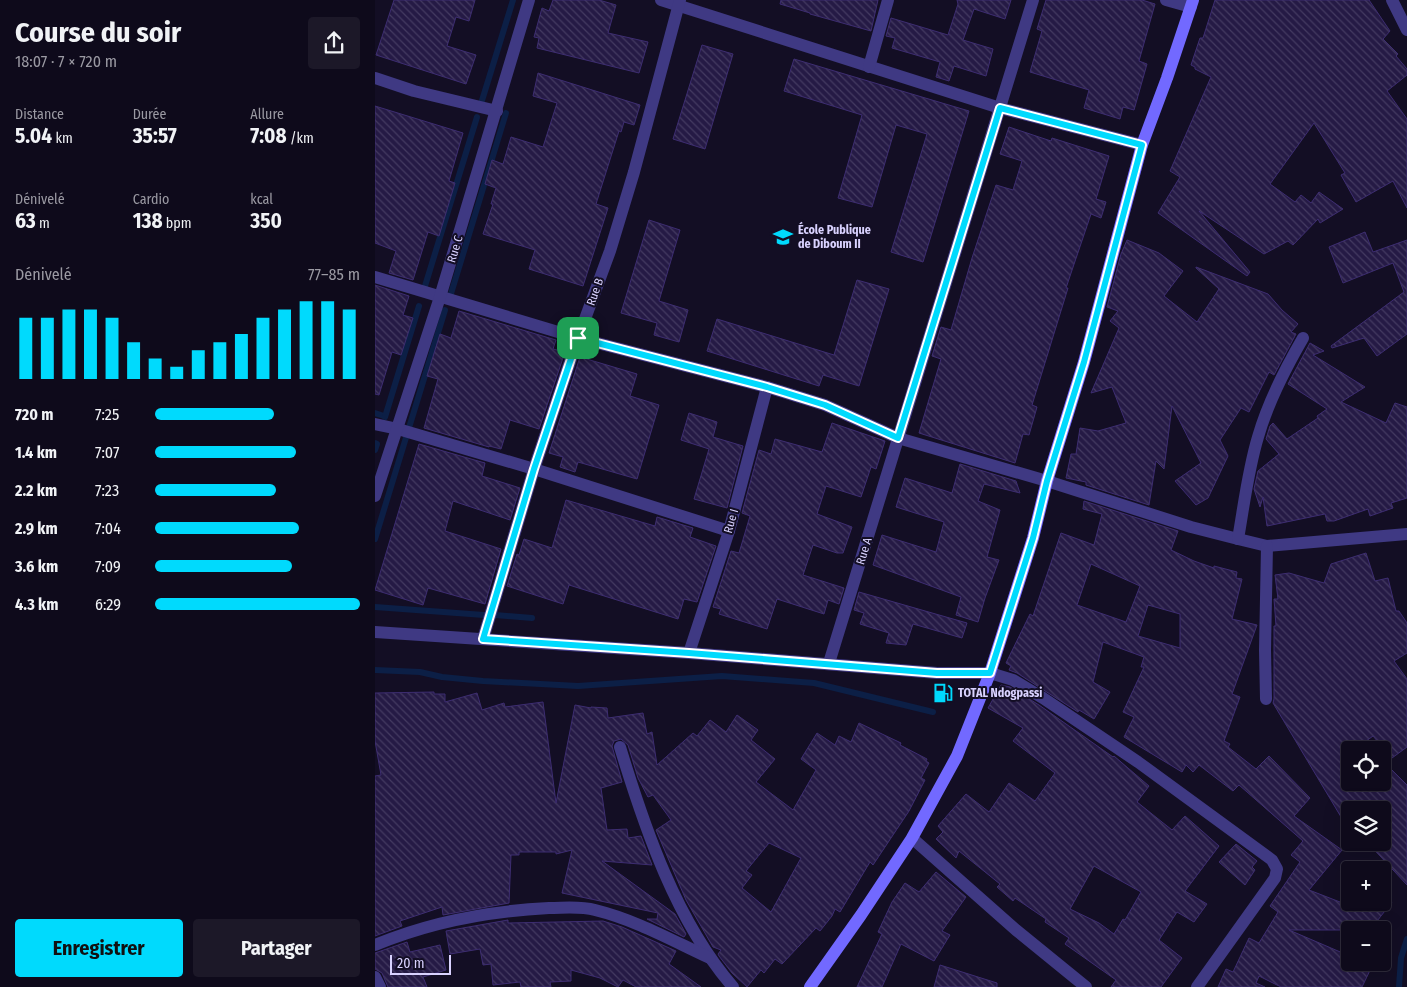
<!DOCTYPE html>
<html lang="fr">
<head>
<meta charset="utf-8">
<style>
	:root { --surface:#0e0a1b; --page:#1c1828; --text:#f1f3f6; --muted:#9b9aa3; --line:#2e2b3a; --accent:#00dafd }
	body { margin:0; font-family:"Fira Sans Condensed",sans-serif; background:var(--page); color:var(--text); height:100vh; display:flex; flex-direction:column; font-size:19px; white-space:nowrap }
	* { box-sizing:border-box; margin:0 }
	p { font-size:16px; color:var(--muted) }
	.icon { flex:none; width:28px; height:28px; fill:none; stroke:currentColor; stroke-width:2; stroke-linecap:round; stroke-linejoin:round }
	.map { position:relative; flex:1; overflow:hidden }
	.panel { display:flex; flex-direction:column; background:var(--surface); width:375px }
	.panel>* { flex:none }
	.tools { position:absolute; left:966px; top:741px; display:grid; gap:10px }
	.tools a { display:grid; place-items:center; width:50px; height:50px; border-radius:5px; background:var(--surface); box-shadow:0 5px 20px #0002,0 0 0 1px var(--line); font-size:25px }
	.scale { position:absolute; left:15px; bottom:12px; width:61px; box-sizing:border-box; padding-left:5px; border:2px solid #d9d2ff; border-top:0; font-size:14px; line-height:18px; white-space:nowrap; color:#d9d2ff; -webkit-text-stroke:4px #130e24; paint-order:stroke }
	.pin { position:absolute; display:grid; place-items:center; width:42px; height:42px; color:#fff; margin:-21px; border-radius:10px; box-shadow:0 2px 8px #0006 }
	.round { display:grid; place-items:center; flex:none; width:52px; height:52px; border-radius:5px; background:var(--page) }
	.summary { display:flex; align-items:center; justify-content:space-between; height:85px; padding:0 15px }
	h1 { font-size:28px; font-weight:700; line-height:38px }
	.figures { display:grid; grid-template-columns:repeat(3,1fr); gap:8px; height:85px; padding:5px 15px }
	.figures div { display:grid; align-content:center }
	.figures b { font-size:21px; font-weight:700 }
	.figures small { font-size:14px; font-weight:400 }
	.figures p { font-size:14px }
	.chart { height:140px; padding:10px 15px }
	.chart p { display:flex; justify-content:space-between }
	.chart svg { width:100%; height:90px; margin-top:5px; stroke:var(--accent); stroke-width:6 }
	.primary-button { display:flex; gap:10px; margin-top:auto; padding:10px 15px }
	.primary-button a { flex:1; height:58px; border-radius:5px; background:var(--accent); color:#111; font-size:20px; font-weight:700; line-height:58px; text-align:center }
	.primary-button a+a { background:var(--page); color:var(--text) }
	ul { padding:0 15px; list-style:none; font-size:16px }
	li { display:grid; grid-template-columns:80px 60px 1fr; align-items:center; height:38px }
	li i { height:12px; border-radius:6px; background:var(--accent) }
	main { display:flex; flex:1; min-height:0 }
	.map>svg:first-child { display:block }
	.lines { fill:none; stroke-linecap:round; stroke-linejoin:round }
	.stream { stroke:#0c1f46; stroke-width:6 }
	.building { fill:url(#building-back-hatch); stroke:#3d2d71; fill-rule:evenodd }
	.street { stroke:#3f3983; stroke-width:12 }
	.secondary { stroke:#7269ff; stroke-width:12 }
	.route-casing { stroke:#fff; stroke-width:10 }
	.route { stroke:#00dafd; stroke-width:6 }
	.labels { text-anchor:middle; stroke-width:4; stroke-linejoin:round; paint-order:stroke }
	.poi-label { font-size:12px; font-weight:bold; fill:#d9d2ff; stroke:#130e24; text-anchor:start }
	.street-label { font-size:12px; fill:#d9d2ff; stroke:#130e24 }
</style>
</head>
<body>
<main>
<section class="panel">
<div class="summary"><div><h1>Course du soir</h1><p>18:07 · 7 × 720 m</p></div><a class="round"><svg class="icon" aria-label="share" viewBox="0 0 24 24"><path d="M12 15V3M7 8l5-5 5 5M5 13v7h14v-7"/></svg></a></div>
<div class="figures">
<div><p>Distance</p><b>5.04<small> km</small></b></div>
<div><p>Durée</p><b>35:57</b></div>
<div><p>Allure</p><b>7:08<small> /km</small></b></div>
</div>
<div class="figures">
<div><p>Dénivelé</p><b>63<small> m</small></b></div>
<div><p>Cardio</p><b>138<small> bpm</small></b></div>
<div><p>kcal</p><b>350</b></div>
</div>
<div class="chart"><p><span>Dénivelé</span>77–85 m</p>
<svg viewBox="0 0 160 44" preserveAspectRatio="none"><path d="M5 44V14M15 44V14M25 44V10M35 44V10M45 44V14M55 44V26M65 44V34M75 44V38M85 44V30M95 44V26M105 44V22M115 44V14M125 44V10M135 44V6M145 44V6M155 44V10"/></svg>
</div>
<ul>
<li><b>720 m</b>7:25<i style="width:58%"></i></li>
<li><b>1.4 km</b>7:07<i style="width:69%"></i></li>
<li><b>2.2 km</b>7:23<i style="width:59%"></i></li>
<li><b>2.9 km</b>7:04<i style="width:70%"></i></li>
<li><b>3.6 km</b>7:09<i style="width:67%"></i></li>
<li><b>4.3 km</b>6:29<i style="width:100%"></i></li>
</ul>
<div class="primary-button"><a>Enregistrer</a><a>Partager</a></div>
</section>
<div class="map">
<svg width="1032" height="987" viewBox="0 0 1032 987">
	<defs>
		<pattern id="building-back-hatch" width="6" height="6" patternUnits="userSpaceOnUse" patternTransform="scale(1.25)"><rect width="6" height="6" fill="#251a45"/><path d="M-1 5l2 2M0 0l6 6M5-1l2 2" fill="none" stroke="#443a61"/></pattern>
	</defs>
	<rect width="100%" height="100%" fill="#130e24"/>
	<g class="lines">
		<g class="stream">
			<path d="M105 107 138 0"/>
			<path d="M50 286 102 117"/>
			<path d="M75 297 131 113"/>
			<path d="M0 413 9 416"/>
			<path d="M10 417 44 306"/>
			<path d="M0 443 2 444 0 450"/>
			<path d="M0 539 70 310"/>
			<path d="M0 607 109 615"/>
			<path d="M120 615 157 618"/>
			<path d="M0 670 45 672 67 677 108 681 203 686 347 676 439 683 558 712"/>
			<path d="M1024 987 1026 958 1032 939"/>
		</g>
	</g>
	<g class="building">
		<path d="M19 0H100L94 21 81 17 72 46 101 55 91 84 1 55Z"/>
		<path d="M178 0H224L241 5 233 33 273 42 264 73 162 48 164 38 159 37 167 8 174 11Z"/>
		<path d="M406 0H503L496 31 435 14V13L405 4Z"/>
		<path d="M582 0H636L630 19 599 9 588 40 618 49 611 76 579 66 574 81 561 77 565 62 517 48 520 38 511 36 516 18 573 35 583 4Z"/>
		<path d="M671 0H767L780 4 764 61 772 64 759 110 748 107 745 119 709 108 714 90 655 72 667 31 662 29Z"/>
		<path d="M840 0H994L1015 31 1008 39 1023 54 1021 56 1032 69V75L1012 91 1032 119V208L1018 181 981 202 966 175 970 173 939 123 895 184 920 202 926 195 936 203 944 192 968 209 945 223 943 219 918 245 913 241 889 254 824 211 875 272 872 276 783 213 805 177 795 171 836 77 820 69V67L816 65 825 38H828Z"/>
		<path d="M327 45 358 54 330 149 298 139Z"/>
		<path d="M419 59 594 111 548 262 516 252 552 134 521 125 497 207 463 198 487 115 409 91Z"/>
		<path d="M163 73 265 105 259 125 249 122 246 132 244 131 221 204 233 208 208 286 154 269 160 250 108 234 118 204H116L121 188 110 184 117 160 128 164 136 137 168 147 182 103 158 96Z"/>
		<path d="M0 106 88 133 74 181 80 183 64 236 53 232 38 280 14 273 21 251 0 243Z"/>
		<path d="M634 127 676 141 677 138 734 156 721 199 731 202 726 218 716 214 691 288H693L657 405 662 407 654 435 648 434 640 463 544 433 566 359 557 356 565 330 566 327 576 330 597 258 621 185 638 190 647 161 625 154Z"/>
		<path d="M274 220 305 230 284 301 313 310 304 342 279 335 282 323 246 313Z"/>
		<path d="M990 232 998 252 1032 240V334L1002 356 989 338 957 348 956 346 1029 292 1018 263 968 283 954 247Z"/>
		<path d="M752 240 784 253 808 271 789 296 822 322 844 289 821 268V267L893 294 907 310 923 324 916 332 921 334 899 375 894 372 874 412 866 408 845 440 853 456 833 498 821 505 800 481 826 463 797 406 789 469 781 461 774 505 711 485V482L691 478 696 454H701L705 428 723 431 751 423 737 387 716 393 744 328 735 321 743 311 732 307 746 254Z"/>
		<path d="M482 280 514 289 484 386 448 375 444 386 332 351 342 319 459 355Z"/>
		<path d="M0 285 34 296 28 315 38 318 26 355 17 352 4 395 0 394Z"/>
		<path d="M84 311 181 340 178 349 190 352 164 429 135 420 126 449 114 446V447L49 428 63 379 52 376 65 334 76 338Z"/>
		<path d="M935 343 949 351 938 355 990 387 966 402 1011 423 1020 403 1032 407V498L1016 503 1018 508 995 516 993 509 959 521H952L950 514 892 526 888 497 885 507 879 489 883 471 904 454 891 439 895 426 898 423 912 439 943 418 942 416 952 409 913 384Z"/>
		<path d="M205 357 262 374 255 396 284 405 262 479 203 462 200 472 185 467 188 457 174 453Z"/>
		<path d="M314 413 342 422 338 437 368 446 352 508 319 499 334 449 306 440Z"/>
		<path d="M457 423 510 441 501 469 496 467 486 497 451 486 442 514 477 527 468 553H462L438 545 428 575 469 588 464 604 453 600 449 614 402 599 392 629 344 614 346 609 338 607 356 551 364 553 375 516 367 513 384 450 396 454 400 439 447 452Z"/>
		<path d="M44 444 110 463 107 476 145 488 135 520 78 501 70 531 126 549 110 604 53 588 48 605 0 590Z"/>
		<path d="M585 464 641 481 645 493 609 484 603 501 625 510 612 557 624 560 610 598 603 622 581 615 586 597 498 565 507 535 561 552 569 522 521 507 530 478 577 493Z"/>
		<path d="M191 500 280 526 282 517 318 528 315 537 341 546 322 602 309 599 303 619 194 585 188 604 132 586 142 554 144 555 149 539 177 548Z"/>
		<path d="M709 501 803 531 796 550 819 561 839 568V566L862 572 861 578 867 579 857 619 882 625 857 694 865 697 849 741 855 744 853 747 881 769 894 756 935 798 919 816 967 850 934 890 965 902H1017L995 930H914L970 954 966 962H999L987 987H906L884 976 881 983 890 987H843L851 969 858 972 874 938 884 943 903 912 895 906 925 862 916 855 928 841 864 785 858 791 824 765 818 772 811 765 807 772 749 737 759 717 748 712 769 667H766L769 657 728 642 718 682 735 692 719 719 704 710 703 712 642 673 634 670 636 666 631 663 655 614 658 616 686 533 719 545 727 514 708 509ZM716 564 765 586 751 622 702 605ZM773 605 805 614V648L763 636Z"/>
		<path d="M991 553 1000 581 1013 578 1021 611H1024L1032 623V653L1019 661 1032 679V747L1017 758 998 736 979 750H975V782H1008V778L1016 769 1032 785V885L992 842H1008V810H975V832L898 703 899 699V626H901L899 599H903L900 575 914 573 949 583 956 564Z"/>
		<path d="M484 592 592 623 587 638 538 624 531 645 511 643 514 633 485 624 489 613 479 610Z"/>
		<path d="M626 685 635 687 664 705 738 757 739 756 774 786 762 802 797 830 810 816 844 846 810 891 832 904 819 922 802 912 784 940 807 958 786 987H736L741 980 690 944 694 938 670 922 671 919 640 898 638 901 622 887 625 884 584 851 581 858 561 839 568 832 563 826 591 794 614 812 634 783 660 801 680 773 638 741 648 728 613 708ZM719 866 766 892 750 920 748 919 739 934 724 923 695 909Z"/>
		<path d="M59 692V694H70V702L102 693 107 710 129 703 130 707 168 702 181 803 200 705 216 708V707L232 708 233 718 268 713 272 734 277 732 282 765 318 733 322 736 335 720 351 732 362 715 383 730 376 740 400 759 381 782 418 810 441 770 426 759 442 733 460 745 464 736 476 742 484 723 526 743 525 745 552 759 551 761 554 763 546 778 550 780 534 811 498 865 495 862 465 912 460 909 457 916 445 931 441 928 407 964 400 959 389 973 386 970 372 987 357 973 344 956 343 954 346 950 338 947 311 900 281 830 296 820 278 795 273 797 263 778 253 745 246 739 239 741 237 746 247 782 226 788 232 830 252 829 253 838 266 836 277 865 227 861 300 914 311 934 309 937 272 919H282L283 913 187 893 197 850 181 854V852H144V855H136L134 903 68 915 67 907 25 921 27 926 0 936V776L6 775 0 741V693ZM394 843 426 858 396 912 367 888 377 875 371 871Z"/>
		<path d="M861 844 882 861 877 867 880 870 870 885 844 862Z"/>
		<path d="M561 872 591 897 567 931 575 935 559 961 526 944 507 987H482L507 934 503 932 517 902 530 883 544 892Z"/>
		<path d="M133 920V923L228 921 247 927 301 951 294 964 326 987H261L248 980 243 987 225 978 196 970V981L175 982 176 987H146L145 982 118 985 116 964 108 965 105 949 75 954 71 931Z"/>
		<path d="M32 942 35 952 65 945 71 970 48 977 52 987H13L7 973 0 969V953Z"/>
		<path d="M565 965 622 983V987H559Z"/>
	</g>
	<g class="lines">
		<g class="street">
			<path d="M286 0 625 108 767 145"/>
			<path d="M791 0 816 7"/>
			<path d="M1017 0 1032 30"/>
			<path d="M494 67 513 0"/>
			<path d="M0 78 39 91 122 111"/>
			<path d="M0 277 203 338 392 387 450 405 523 438 672 481 816 527 863 539 892 546 1032 534"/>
			<path d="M0 424 23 429 159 469 354 531"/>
			<path d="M0 496 65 297 154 0"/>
			<path d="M863 539C869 505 873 470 883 437 893 402 910 369 928 338"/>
			<path d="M0 632 314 653 562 673H615L638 680 668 698 763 762 897 860 902 869 900 878 822 987"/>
			<path d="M108 639 159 469 203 338 235 251 259 172 305 0"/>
			<path d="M314 653 354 531 392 387"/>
			<path d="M454 663 658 0"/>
			<path d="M891 699 890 650 892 546"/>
			<path d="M245 747C270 829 301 921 358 987"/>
			<path d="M537 838 641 930 711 987"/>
			<path d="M0 945C55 922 115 911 174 908 190 908 205 906 220 910 261 920 298 941 335 958"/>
			<path d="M0 977 5 987"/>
		</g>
		<path class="secondary" d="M435 987 486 915 537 838 582 756 615 673 658 538 672 481 709 362 767 145 792 78 818 0"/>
	</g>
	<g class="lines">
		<defs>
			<path id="route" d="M625 108 767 145 709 362 672 481 658 538 615 673H562L314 653 108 639 159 469 203 338 392 387 450 405 523 438Z"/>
		</defs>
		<use href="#route" class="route-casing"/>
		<use href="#route" class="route"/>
	</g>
	<defs>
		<symbol id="school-bare" viewBox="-9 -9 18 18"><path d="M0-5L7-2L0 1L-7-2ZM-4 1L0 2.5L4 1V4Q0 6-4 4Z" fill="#00dafd" stroke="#130e24" stroke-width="2.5" paint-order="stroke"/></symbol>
		<symbol id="fuel-bare" viewBox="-9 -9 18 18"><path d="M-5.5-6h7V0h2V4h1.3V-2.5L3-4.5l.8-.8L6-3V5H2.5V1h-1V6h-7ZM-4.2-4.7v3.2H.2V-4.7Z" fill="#00dafd" stroke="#130e24" stroke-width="2.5" paint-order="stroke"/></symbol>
	</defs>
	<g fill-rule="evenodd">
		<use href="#school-bare" x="394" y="223" width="28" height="28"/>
		<use href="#fuel-bare" x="554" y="679" width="28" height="28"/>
	</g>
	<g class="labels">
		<g class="poi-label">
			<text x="423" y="234">École Publique<tspan x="423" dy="14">de Diboum II</tspan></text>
			<text x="583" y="697">TOTAL Ndogpassi</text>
		</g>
		<g class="street-label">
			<text transform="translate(80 249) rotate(-73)" y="4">Rue C</text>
			<text transform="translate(220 292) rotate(-70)" y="4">Rue B</text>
			<text transform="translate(356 521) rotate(-74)" y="4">Rue I</text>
			<text transform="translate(489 551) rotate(-73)" y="4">Rue A</text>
		</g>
	</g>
</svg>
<div class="tools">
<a><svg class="icon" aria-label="locate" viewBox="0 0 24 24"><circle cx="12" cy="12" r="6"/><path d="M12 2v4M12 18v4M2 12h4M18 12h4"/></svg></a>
<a><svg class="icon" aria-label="layers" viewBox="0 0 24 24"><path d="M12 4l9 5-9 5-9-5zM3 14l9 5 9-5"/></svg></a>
<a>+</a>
<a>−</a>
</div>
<div class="scale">20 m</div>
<div class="pin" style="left:203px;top:338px;background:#1e9e55"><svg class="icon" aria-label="arrive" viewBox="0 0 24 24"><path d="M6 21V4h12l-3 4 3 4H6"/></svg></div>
</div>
</main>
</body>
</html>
